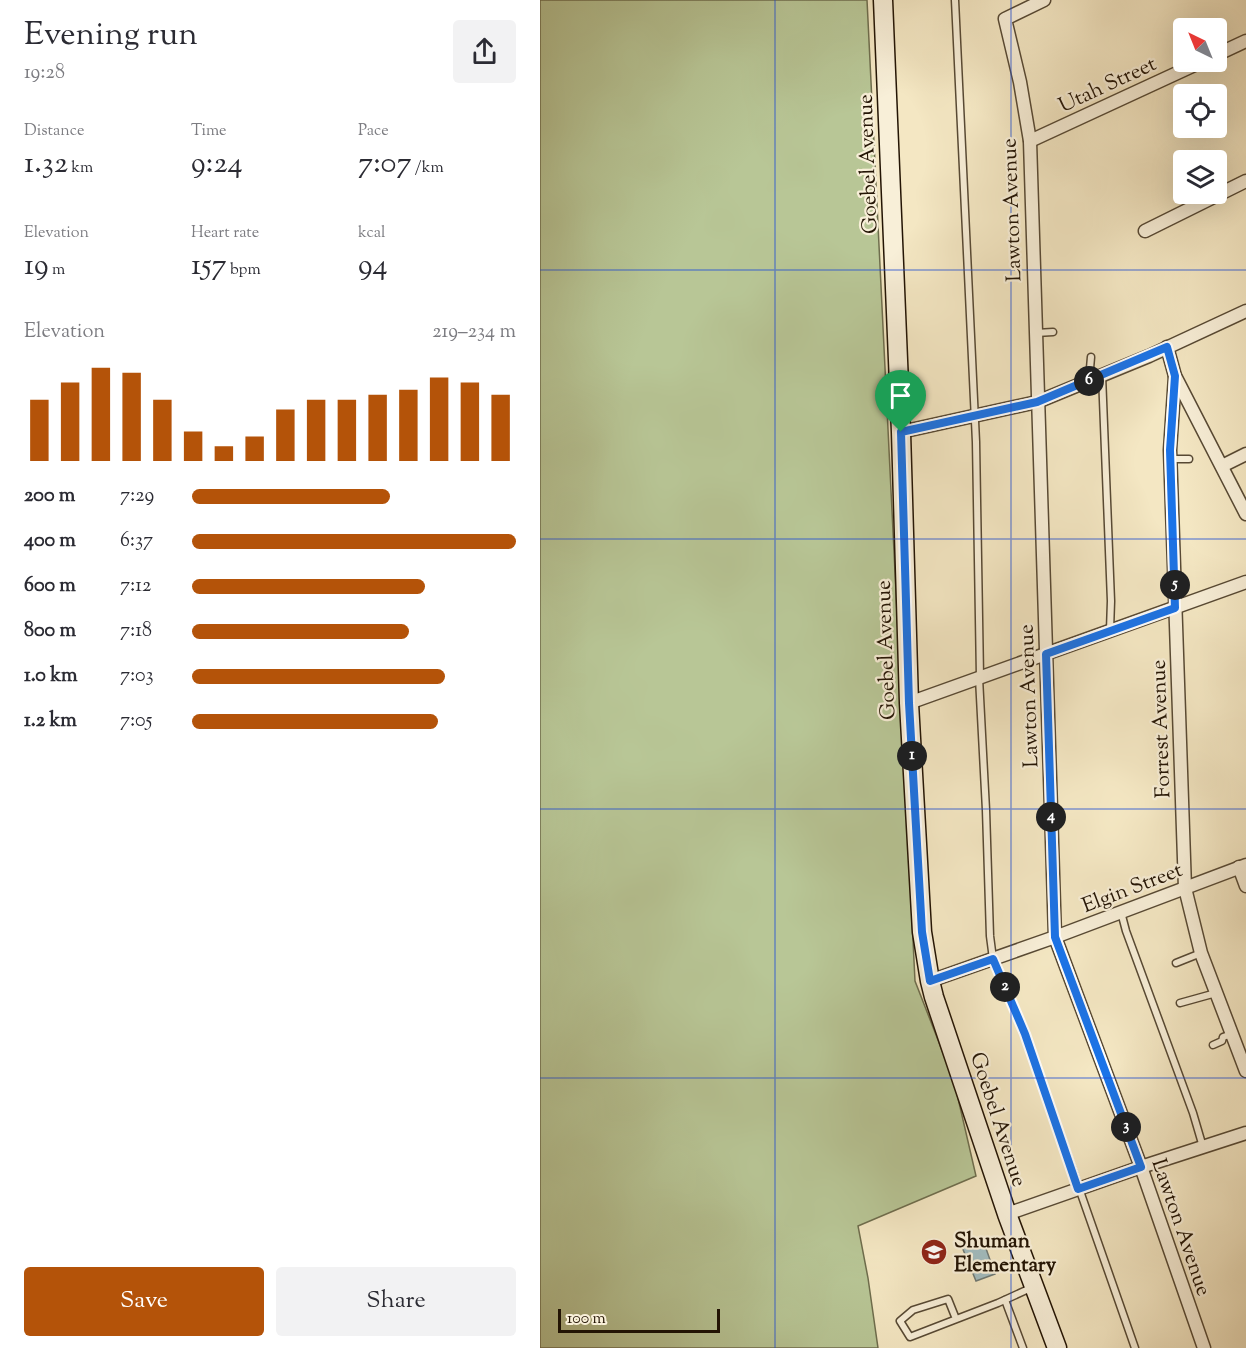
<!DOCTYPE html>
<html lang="en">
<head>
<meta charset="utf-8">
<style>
	:root { --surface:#fff; --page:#f2f2f3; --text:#2b2b33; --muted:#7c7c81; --accent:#b45309 }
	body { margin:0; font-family:"Sorts Mill Goudy",serif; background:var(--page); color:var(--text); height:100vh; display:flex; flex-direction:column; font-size:22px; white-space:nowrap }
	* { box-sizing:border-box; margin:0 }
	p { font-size:20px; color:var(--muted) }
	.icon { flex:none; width:33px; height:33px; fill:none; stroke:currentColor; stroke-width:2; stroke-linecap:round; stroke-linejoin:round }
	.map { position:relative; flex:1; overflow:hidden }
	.sheet { display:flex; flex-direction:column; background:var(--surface); width:540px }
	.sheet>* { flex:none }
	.needle { width:39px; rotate:317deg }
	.buttons { position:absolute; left:633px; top:18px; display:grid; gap:12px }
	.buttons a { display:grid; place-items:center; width:54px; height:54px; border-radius:6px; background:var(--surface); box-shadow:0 6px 24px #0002; font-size:30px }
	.scale { position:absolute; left:18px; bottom:15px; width:162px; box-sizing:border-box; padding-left:6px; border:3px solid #231404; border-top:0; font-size:16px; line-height:21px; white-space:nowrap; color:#231404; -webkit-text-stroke:4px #f8efd8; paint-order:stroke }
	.pin { position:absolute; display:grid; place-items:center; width:51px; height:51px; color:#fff; margin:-62px -26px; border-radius:50% 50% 50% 0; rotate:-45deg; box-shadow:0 0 6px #0007 }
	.pin .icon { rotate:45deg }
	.km { position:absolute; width:30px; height:30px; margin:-15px; border-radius:50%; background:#222; color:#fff; font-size:16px; line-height:30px; text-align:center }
	.round { display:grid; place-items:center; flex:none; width:63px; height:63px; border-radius:6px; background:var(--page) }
	.headline { display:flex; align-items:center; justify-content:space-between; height:102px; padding:0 24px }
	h1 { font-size:33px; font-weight:600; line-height:45px }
	.stats { display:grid; grid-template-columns:repeat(3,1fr); gap:9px; height:102px; padding:6px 24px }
	.stats div { display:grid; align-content:center }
	.stats b { font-size:30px; font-weight:600 }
	.stats small { font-size:16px; font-weight:400 }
	.stats p { font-size:16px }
	.chart { height:168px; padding:12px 24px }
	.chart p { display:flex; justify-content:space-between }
	.chart svg { width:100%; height:108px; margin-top:6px; stroke:var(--accent); stroke-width:6 }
	.cta { display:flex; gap:12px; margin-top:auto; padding:12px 24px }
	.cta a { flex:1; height:69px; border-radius:6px; background:var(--accent); color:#fff; font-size:24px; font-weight:600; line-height:69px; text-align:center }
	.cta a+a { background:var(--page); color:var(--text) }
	ul { padding:0 24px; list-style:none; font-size:20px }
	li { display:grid; grid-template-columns:96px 72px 1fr; align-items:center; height:45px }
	li i { height:15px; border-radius:8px; background:var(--accent) }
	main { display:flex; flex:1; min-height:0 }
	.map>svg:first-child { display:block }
	.green { fill:#b8c696; stroke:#6e6d4d; stroke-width:1.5 }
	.water { fill:#a2bcbf; stroke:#6f7974; stroke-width:1.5 }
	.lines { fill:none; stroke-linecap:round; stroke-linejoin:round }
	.lane-casing { stroke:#574934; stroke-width:9 }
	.street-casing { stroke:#574934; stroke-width:15 }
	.secondary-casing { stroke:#231404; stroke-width:21 }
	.lane { stroke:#f8efd8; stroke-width:6 }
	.street { stroke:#f8efd8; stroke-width:12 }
	.secondary { stroke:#f8efd8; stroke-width:18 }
	.route-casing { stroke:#fff; stroke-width:12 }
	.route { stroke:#1a73e8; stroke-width:8 }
	.grid { fill:none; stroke:#1d4ed8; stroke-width:1.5; stroke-opacity:0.55 }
	.labels { text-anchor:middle; stroke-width:4.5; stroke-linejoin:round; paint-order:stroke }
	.street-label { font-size:21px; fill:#231404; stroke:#f8efd8 }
	.poi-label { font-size:21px; font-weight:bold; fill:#231404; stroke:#f8efd8; text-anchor:start }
</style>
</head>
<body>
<main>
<section class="sheet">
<div class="headline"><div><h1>Evening run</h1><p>19:28</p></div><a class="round"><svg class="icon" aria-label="share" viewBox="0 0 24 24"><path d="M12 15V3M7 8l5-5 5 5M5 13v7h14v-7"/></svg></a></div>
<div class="stats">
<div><p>Distance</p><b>1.32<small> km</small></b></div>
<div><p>Time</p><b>9:24</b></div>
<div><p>Pace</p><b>7:07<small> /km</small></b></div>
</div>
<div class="stats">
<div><p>Elevation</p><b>19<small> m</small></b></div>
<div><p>Heart rate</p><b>157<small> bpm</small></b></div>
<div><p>kcal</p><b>94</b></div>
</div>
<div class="chart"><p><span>Elevation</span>219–234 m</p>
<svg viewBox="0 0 160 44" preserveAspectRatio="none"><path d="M5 44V19M15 44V12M25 44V6M35 44V8M45 44V19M55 44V32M65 44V38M75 44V34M85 44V23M95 44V19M105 44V19M115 44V17M125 44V15M135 44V10M145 44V12M155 44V17"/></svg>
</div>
<ul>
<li><b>200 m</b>7:29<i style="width:61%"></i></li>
<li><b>400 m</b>6:37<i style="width:100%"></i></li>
<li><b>600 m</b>7:12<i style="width:72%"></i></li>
<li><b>800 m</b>7:18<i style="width:67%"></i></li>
<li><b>1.0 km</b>7:03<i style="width:78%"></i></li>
<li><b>1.2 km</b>7:05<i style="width:76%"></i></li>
</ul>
<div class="cta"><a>Save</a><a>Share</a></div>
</section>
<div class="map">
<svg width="706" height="1348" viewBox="0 0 706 1348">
	<rect width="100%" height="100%" fill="#f4e7c3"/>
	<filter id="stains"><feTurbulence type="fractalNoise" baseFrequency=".00333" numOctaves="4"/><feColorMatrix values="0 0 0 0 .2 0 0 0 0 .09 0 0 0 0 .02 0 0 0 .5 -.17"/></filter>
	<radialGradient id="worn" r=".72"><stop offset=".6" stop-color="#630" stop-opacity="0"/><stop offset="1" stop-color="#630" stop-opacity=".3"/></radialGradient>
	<path class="green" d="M0 0H327L375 981 414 1081 436 1176 318 1226 328 1278 338 1348H0Z"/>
	<path class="water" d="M443 1240 455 1274 436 1281 422 1247Z"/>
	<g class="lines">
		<defs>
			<g id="lane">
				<path d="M415 0 436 442 440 677"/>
				<path d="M496 333 513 332"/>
				<path d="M562 375 571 601 570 630"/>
				<path d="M549 380 551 357"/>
				<path d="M631 459H649"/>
				<path d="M439 678 446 810 450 936 453 959 485 1034 595 1348"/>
				<path d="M581 912 586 931 653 1113 663 1147"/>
				<path d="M636 963 661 953"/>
				<path d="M640 1003 676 993"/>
				<path d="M673 1045 682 1041 683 1037 692 1034"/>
				<path d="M465 1300 483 1348"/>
				<path d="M416 1319 408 1299 373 1310 360 1321 370 1337 458 1303 493 1287"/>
			</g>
			<g id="street">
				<path d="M504 0 465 19 480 82 490 141 515 937 601 1167 664 1348"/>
				<path d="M676 55 706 41"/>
				<path d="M490 141 661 62"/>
				<path d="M605 231 706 181"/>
				<path d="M627 347 635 376 706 514"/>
				<path d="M635 376 630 450 645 888 661 953 706 1071"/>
				<path d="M361 432 497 402 609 356 706 311"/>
				<path d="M682 466 706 454"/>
				<path d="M369 703 706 582"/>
				<path d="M699 867 706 886"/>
				<path d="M390 981 515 937 706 865"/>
				<path d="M467 1214 601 1167 706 1133"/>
			</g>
			<path id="secondary" d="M343 0 361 432 369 703 382 932 390 981 394 997 467 1214 517 1348"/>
		</defs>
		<use href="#lane" class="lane-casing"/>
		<use href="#street" class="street-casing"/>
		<use href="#secondary" class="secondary-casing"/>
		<use href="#lane" class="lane"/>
		<use href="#street" class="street"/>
		<use href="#secondary" class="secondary"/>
	</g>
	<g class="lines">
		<defs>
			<path id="route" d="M627 347 635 376 630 450 635 608 506 654 515 937 601 1167 538 1189 485 1034 453 959 390 981 382 932 369 703 361 432 497 402Z"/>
		</defs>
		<use href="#route" class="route-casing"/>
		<use href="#route" class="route"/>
	</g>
	<path class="grid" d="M235 0V1348M471 0V1348M0 270H706M0 539H706M0 809H706M0 1078H706"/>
	<defs>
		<symbol id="school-disc" viewBox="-11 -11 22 22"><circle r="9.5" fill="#8f2418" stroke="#f8efd8"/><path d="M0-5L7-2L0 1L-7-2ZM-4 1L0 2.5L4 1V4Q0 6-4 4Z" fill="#fff"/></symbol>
	</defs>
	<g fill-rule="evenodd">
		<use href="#school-disc" x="379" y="1237" width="30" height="30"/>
	</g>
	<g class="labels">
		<g class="street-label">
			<text transform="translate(567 84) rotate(-25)" y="7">Utah Street</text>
			<text transform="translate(327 164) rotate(-92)" y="7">Goebel Avenue</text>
			<text transform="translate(471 210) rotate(-92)" y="7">Lawton Avenue</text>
			<text transform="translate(345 650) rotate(-92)" y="7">Goebel Avenue</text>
			<text transform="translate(488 696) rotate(-92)" y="7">Lawton Avenue</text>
			<text transform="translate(620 729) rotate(-92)" y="7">Forrest Avenue</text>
			<text transform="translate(592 887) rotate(-21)" y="7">Elgin Street</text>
			<text transform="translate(459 1119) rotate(72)" y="7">Goebel Avenue</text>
			<text transform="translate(642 1227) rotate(71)" y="7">Lawton Avenue</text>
		</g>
		<g class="poi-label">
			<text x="414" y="1247">Shuman<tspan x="414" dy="24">Elementary</tspan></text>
		</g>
	</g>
	<rect width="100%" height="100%" filter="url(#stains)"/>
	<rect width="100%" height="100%" fill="url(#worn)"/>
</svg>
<div class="buttons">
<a><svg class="needle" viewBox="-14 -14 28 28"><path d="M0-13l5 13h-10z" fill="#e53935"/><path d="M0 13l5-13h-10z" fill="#7c7c81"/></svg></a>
<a><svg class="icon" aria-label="locate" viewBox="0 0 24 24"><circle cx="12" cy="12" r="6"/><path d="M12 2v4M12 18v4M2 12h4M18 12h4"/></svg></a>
<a><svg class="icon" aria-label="layers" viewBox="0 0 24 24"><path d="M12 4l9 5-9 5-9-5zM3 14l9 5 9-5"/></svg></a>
</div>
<div class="scale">100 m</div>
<div class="pin" style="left:361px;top:432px;background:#1e9e55"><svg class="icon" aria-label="arrive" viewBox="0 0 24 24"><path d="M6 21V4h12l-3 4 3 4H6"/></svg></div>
<b class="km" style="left:372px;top:756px">1</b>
<b class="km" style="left:465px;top:987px">2</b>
<b class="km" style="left:586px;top:1127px">3</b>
<b class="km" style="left:511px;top:817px">4</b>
<b class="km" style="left:635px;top:585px">5</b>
<b class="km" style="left:549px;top:381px">6</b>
</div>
</main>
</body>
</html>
